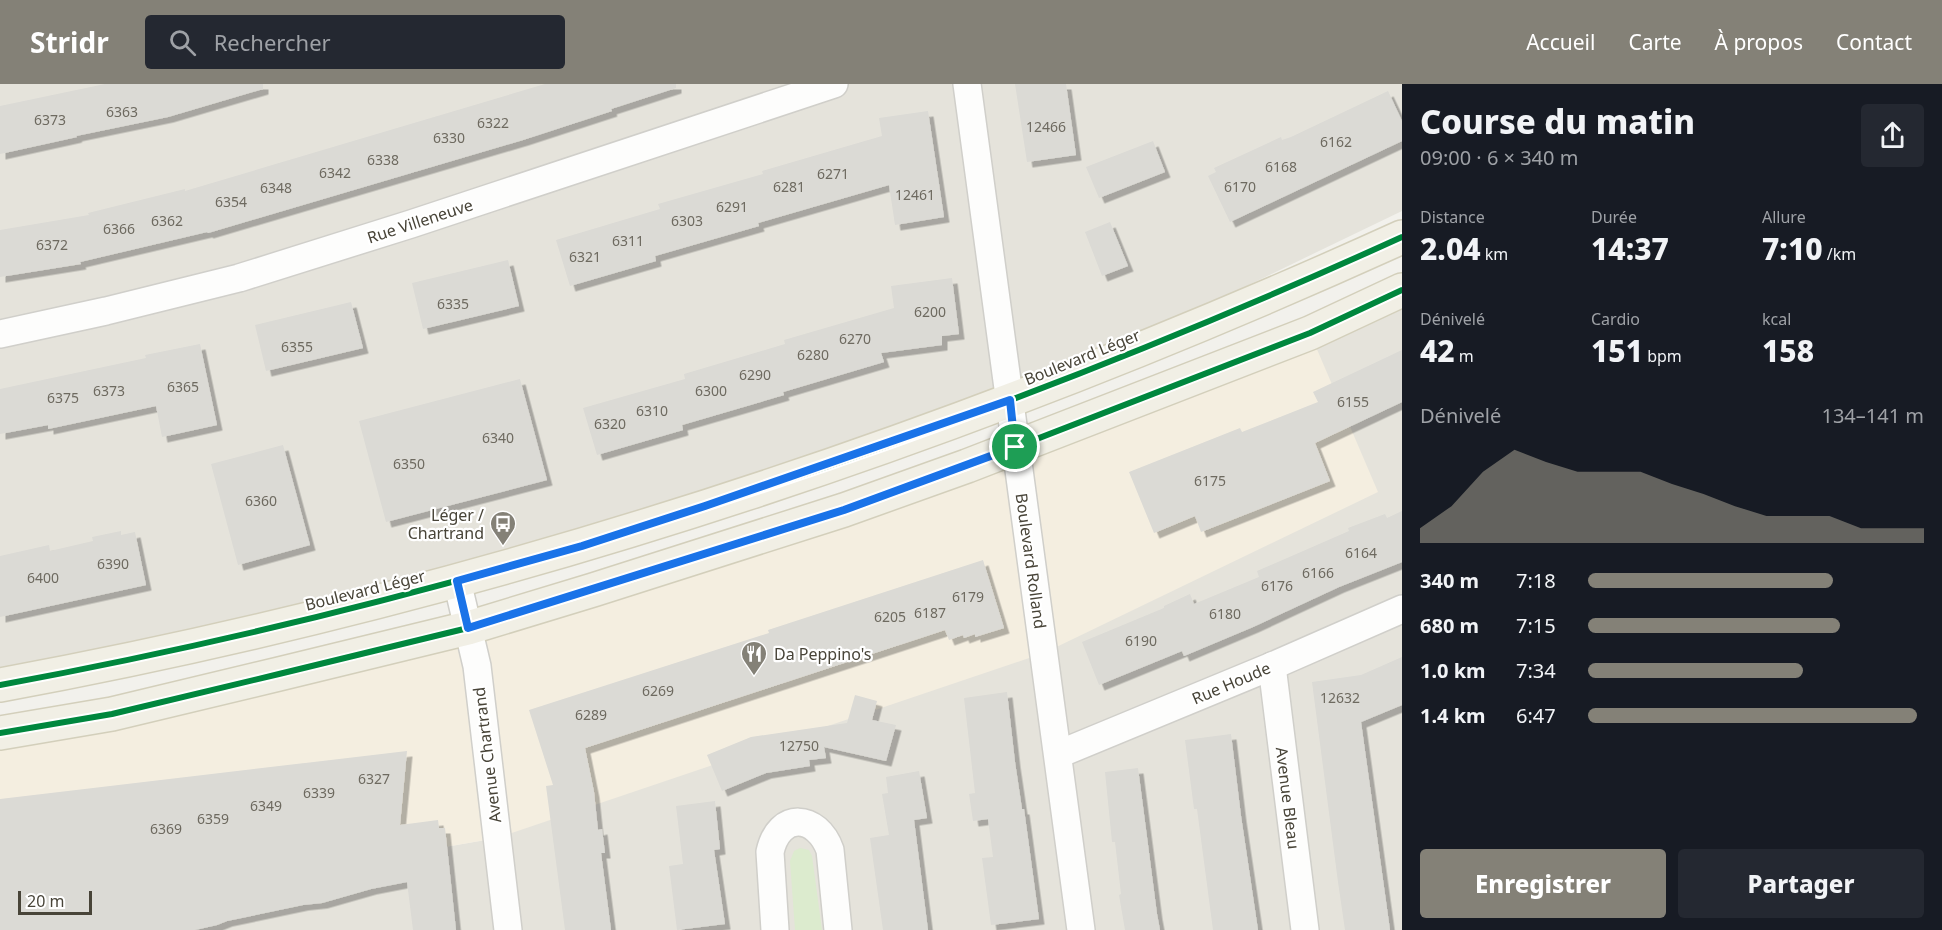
<!DOCTYPE html>
<html lang="fr">
<head>
<meta charset="utf-8">
<style>
	:root { --surface:#171b24; --page:#242831; --text:#f1f3f6; --muted:#9ea1a6; --accent:#848177 }
	body { margin:0; font-family:"Noto Sans",sans-serif; background:var(--page); color:var(--text); height:100vh; display:flex; flex-direction:column; font-size:22px; white-space:nowrap }
	* { box-sizing:border-box; margin:0 }
	p { font-size:20px; color:var(--muted) }
	.icon { flex:none; width:33px; height:33px; fill:none; stroke:currentColor; stroke-width:2; stroke-linecap:round; stroke-linejoin:round }
	.map { position:relative; flex:1; overflow:hidden }
	.drawer { display:flex; flex-direction:column; background:var(--surface); width:540px }
	.drawer>* { flex:none }
	.scale { position:absolute; left:18px; bottom:15px; width:74px; box-sizing:border-box; padding-left:6px; border:3px solid #484438; border-top:0; font-size:16px; line-height:21px; white-space:nowrap; color:#484438; -webkit-text-stroke:4px #fff; paint-order:stroke }
	.pin { position:absolute; display:grid; place-items:center; width:51px; height:51px; color:#fff; margin:-26px; border:3px solid #fff; border-radius:50%; box-shadow:0 2px 6px #0007 }
	.round { display:grid; place-items:center; flex:none; width:63px; height:63px; border-radius:6px; background:var(--page) }
	.overview { display:flex; align-items:center; justify-content:space-between; height:102px; padding:0 18px }
	h1 { font-size:33px; font-weight:800; line-height:45px }
	.metrics { display:grid; grid-template-columns:repeat(3,1fr); gap:9px; height:102px; padding:6px 18px }
	.metrics div { display:grid; align-content:center }
	.metrics b { font-size:30px; font-weight:800 }
	.metrics small { font-size:16px; font-weight:400 }
	.metrics p { font-size:16px }
	.chart { height:168px; padding:12px 18px }
	.chart p { display:flex; justify-content:space-between }
	.chart svg { width:100%; height:108px; margin-top:6px; fill:var(--accent); opacity:.7 }
	.cta { display:flex; gap:12px; margin-top:auto; padding:12px 18px }
	.cta a { flex:1; height:69px; border-radius:6px; background:var(--accent); color:#fff; font-size:24px; font-weight:800; line-height:69px; text-align:center }
	.cta a+a { background:var(--page); color:var(--text) }
	ul { padding:0 18px; list-style:none; font-size:20px }
	li { display:grid; grid-template-columns:96px 72px 1fr; align-items:center; height:45px }
	li i { height:15px; border-radius:8px; background:var(--accent) }
	header { display:flex; align-items:center; gap:36px; box-sizing:border-box; height:84px; padding:0 30px; background:var(--accent); color:#fff }
	header strong { font-size:28px }
	nav { display:flex; gap:33px; margin-inline-start:auto; font-size:21px }
	.search { width:420px; height:54px; background:var(--page); display:flex; align-items:center; gap:15px; box-sizing:border-box; padding:0 21px; border-radius:6px; color:var(--muted); font-size:22px }
	main { display:flex; flex:1; min-height:0 }
	.map>svg:first-child { display:block }
	.residential { fill:#e5e3db }
	.commercial { fill:#f4eee0 }
	.green { fill:#dcebce }
	.building { fill:#dbdad5; filter:url(#shadow) }
	.lines { fill:none; stroke-linecap:round; stroke-linejoin:round }
	.minor-casing { stroke:#d0cfca; stroke-width:30 }
	.major-casing { stroke:#d3cfbb; stroke-width:36 }
	.minor { stroke:#fdfdfc; stroke-width:27 }
	.major { stroke:#f1efe5; stroke-width:33 }
	.cycleway-casing { stroke:#fff; stroke-width:10 }
	.cycleway { stroke:#00873e; stroke-width:6 }
	.route-casing { stroke:#fff; stroke-width:12 }
	.route { stroke:#1a73e8; stroke-width:8 }
	.labels { text-anchor:middle; stroke-width:4.5; stroke-linejoin:round; paint-order:stroke }
	.number-label { font-size:14px; fill:#6e6a60 }
	.street-label { font-size:16px; fill:#484438; stroke:#fff }
	.poi-label { font-size:16px; fill:#484438; stroke:#fff; text-anchor:end }
</style>
</head>
<body>
<header>
<strong>Stridr</strong>
<div class="search"><svg class="icon" aria-label="search" viewBox="0 0 24 24"><circle cx="10" cy="10" r="6"/><path d="M15 15l6 6"/></svg>Rechercher</div>
<nav><a>Accueil</a><a>Carte</a><a>À propos</a><a>Contact</a></nav>
</header>
<main>
<div class="map">
<svg width="1402" height="846" viewBox="0 0 1402 846">
	<defs>
		<filter id="shadow"><feDropShadow dx="5.5" dy="5.5" stdDeviation="0" flood-color="#0004"/></filter>
	</defs>
	<rect width="100%" height="100%" fill="#f2f1ec"/>
	<g class="residential">
		<path d="M0 0H1402V127L1010 316 457 497 0 598Z"/>
		<path d="M1402 201V846H64L61 830 497 754 1310 249Z"/>
	</g>
	<path class="commercial" d="M1310 249 1378 408 1044 569 497 754 61 830 0 846V647L468 544Z"/>
	<path class="green" d="M800 764 809 766 812 772 822 846H795L790 777 794 767Z"/>
	<g class="building">
		<path d="M105 0H263V5L168 33 76 52 77 53 0 70V22Z"/>
		<path d="M545 0H676V4L611 25 612 27 523 56 208 149 207 148 80 178 81 180 0 193V146L89 131 88 129 185 105V107Z"/>
		<path d="M1015 0H1066L1076 71 1027 78Z"/>
		<path d="M1388 7 1402 37V57L1230 138 1208 92 1216 88 1214 84 1281 53 1282 56 1291 53Z"/>
		<path d="M928 27 944 133 895 141 889 101 758 139 759 142 655 172 656 177 570 202 556 156 660 125 658 120 763 90 762 87 882 52 879 34Z"/>
		<path d="M1153 57 1165 88 1099 114 1086 83Z"/>
		<path d="M1110 138 1128 182 1102 192 1085 148Z"/>
		<path d="M508 176 519 222 423 245 412 199Z"/>
		<path d="M952 194 959 250 942 252V261L881 269 884 278 783 308 784 311 682 341 683 346 597 371 583 324 685 295 684 290 785 260 784 256 894 224 891 202Z"/>
		<path d="M351 218 363 264 266 287 255 241Z"/>
		<path d="M200 260 217 341 162 353 156 322 48 345V341L0 350V305L146 274 145 271Z"/>
		<path d="M1402 266V318L1315 359 1330 397 1201 448 1195 432 1154 449 1129 388 1240 344 1242 348 1318 318 1313 308Z"/>
		<path d="M520 295 547 396 386 438 359 337Z"/>
		<path d="M283 361 310 461 238 481 211 380Z"/>
		<path d="M1402 427V478L1339 503 1253 543 1184 572 1182 567 1099 601 1082 558 1164 524V522L1190 510 1194 520 1259 493 1257 487 1349 447 1348 444 1385 430 1387 434Z"/>
		<path d="M121 447V451L135 448 146 501 0 533V472L49 461 50 467 93 457 92 453Z"/>
		<path d="M983 476 1004 544 975 553V550L964 554 963 551 949 556 945 546 585 664 594 708 598 746 602 745 605 769H601L611 846H565L546 702 553 701 529 626 769 549 768 546Z"/>
		<path d="M1402 573V621L1361 638 1390 846H1345L1338 798 1312 598 1361 591Z"/>
		<path d="M1007 608 1015 678 1022 725H1024L1039 835 991 841 982 774 993 773 988 735 973 737 969 710 975 709 964 614Z"/>
		<path d="M855 611 877 617 872 636 896 641 886 677 824 663 826 674 809 676 810 682 766 689 722 707 707 671 751 653 847 639Z"/>
		<path d="M1231 650 1241 732 1258 846H1213L1197 725H1194L1185 656Z"/>
		<path d="M407 667 400 741 438 736 439 744H445L456 846H413L407 798 371 805 322 819 303 821 227 837 217 841 195 846H0V715Z"/>
		<path d="M1138 684 1157 830 1160 846H1125L1119 811 1121 810 1115 758H1112L1105 688Z"/>
		<path d="M919 687 927 734 914 736 928 846H883L870 754 889 751 882 710 888 709 886 693Z"/>
		<path d="M715 717 720 765 714 766 725 840 677 846 669 782 683 780 676 722Z"/>
	</g>
	<g class="lines">
		<defs>
			<g id="minor">
				<path d="M967 0 1081 846"/>
				<path d="M0 250 106 227 239 194 411 140 834 0"/>
				<path d="M457 497 477 582 508 846"/>
				<path d="M1272 582 1305 846"/>
				<path d="M1059 670 1272 582 1402 525"/>
				<path d="M775 846 770 768C779 727 817 730 830 766L838 846"/>
			</g>
			<g id="major">
				<path d="M0 601C483 512 955 356 1402 153"/>
				<path d="M0 649 112 630 279 590 468 544 593 506 844 426 967 382 1310 249 1402 206"/>
			</g>
		</defs>
		<use href="#minor" class="minor-casing"/>
		<use href="#major" class="major-casing"/>
		<use href="#minor" class="minor"/>
		<use href="#major" class="major"/>
		<defs>
			<g id="cycleway">
				<path d="M0 601C483 512 955 356 1402 153"/>
				<path d="M0 649 112 630 279 590 468 544 593 506 844 426 967 382 1310 249 1402 206"/>
			</g>
		</defs>
		<use href="#cycleway" class="cycleway-casing"/>
		<use href="#cycleway" class="cycleway"/>
	</g>
	<g class="lines">
		<defs>
			<path id="route" d="M1010 316 1015 363 844 426 468 544 457 497 582 462 705 422Z"/>
		</defs>
		<use href="#route" class="route-casing"/>
		<use href="#route" class="route"/>
	</g>
	<defs>
		<symbol id="bus-pin" viewBox="-11 -11 22 30"><path d="M0 17L-7.5 6A9.5 9.5 0 1 1 7.5 6Z" fill="#848177" stroke="#fff"/><path d="M-5-6H5V4H4V6H2V4H-2V6H-4V4H-5ZM-3.5-4V0h7V-4ZM-3.5 1.2v1.5H-2V1.2ZM2 1.2v1.5H3.5V1.2Z" fill="#fff"/></symbol>
		<symbol id="restaurant-pin" viewBox="-11 -11 22 30"><path d="M0 17L-7.5 6A9.5 9.5 0 1 1 7.5 6Z" fill="#848177" stroke="#fff"/><path d="M-5-6h1v4h1v-4h1v4h1v-4h1v5L-1.5 .5V6h-2V.5L-5-1ZM5-6V6H3V1.5H1.5Q1.5-4 5-6Z" fill="#fff"/></symbol>
	</defs>
	<g fill-rule="evenodd">
		<use href="#bus-pin" x="488" y="425" width="30" height="40"/>
		<use href="#restaurant-pin" x="739" y="555" width="30" height="40"/>
	</g>
	<g class="labels">
		<g class="number-label">
			<text x="122" y="33">6363</text>
			<text x="50" y="41">6373</text>
			<text x="493" y="44">6322</text>
			<text x="1046" y="48">12466</text>
			<text x="449" y="59">6330</text>
			<text x="1336" y="63">6162</text>
			<text x="383" y="81">6338</text>
			<text x="1281" y="88">6168</text>
			<text x="335" y="94">6342</text>
			<text x="833" y="95">6271</text>
			<text x="789" y="108">6281</text>
			<text x="1240" y="108">6170</text>
			<text x="276" y="109">6348</text>
			<text x="915" y="116">12461</text>
			<text x="231" y="123">6354</text>
			<text x="732" y="128">6291</text>
			<text x="167" y="142">6362</text>
			<text x="687" y="142">6303</text>
			<text x="119" y="150">6366</text>
			<text x="628" y="162">6311</text>
			<text x="52" y="166">6372</text>
			<text x="585" y="178">6321</text>
			<text x="453" y="225">6335</text>
			<text x="930" y="233">6200</text>
			<text x="855" y="260">6270</text>
			<text x="297" y="268">6355</text>
			<text x="813" y="276">6280</text>
			<text x="755" y="296">6290</text>
			<text x="183" y="308">6365</text>
			<text x="109" y="312">6373</text>
			<text x="711" y="312">6300</text>
			<text x="63" y="319">6375</text>
			<text x="1353" y="323">6155</text>
			<text x="652" y="332">6310</text>
			<text x="610" y="345">6320</text>
			<text x="498" y="359">6340</text>
			<text x="409" y="385">6350</text>
			<text x="1210" y="402">6175</text>
			<text x="261" y="422">6360</text>
			<text x="1361" y="474">6164</text>
			<text x="113" y="485">6390</text>
			<text x="1318" y="494">6166</text>
			<text x="43" y="499">6400</text>
			<text x="1277" y="507">6176</text>
			<text x="968" y="518">6179</text>
			<text x="930" y="534">6187</text>
			<text x="1225" y="535">6180</text>
			<text x="890" y="538">6205</text>
			<text x="1141" y="562">6190</text>
			<text x="658" y="612">6269</text>
			<text x="1340" y="619">12632</text>
			<text x="591" y="636">6289</text>
			<text x="799" y="667">12750</text>
			<text x="374" y="700">6327</text>
			<text x="319" y="714">6339</text>
			<text x="266" y="727">6349</text>
			<text x="213" y="740">6359</text>
			<text x="166" y="750">6369</text>
		</g>
		<g class="street-label">
			<text transform="translate(420 137) rotate(-18)" y="6">Rue Villeneuve</text>
			<text transform="translate(1082 273) rotate(-22)" y="6">Boulevard Léger</text>
			<text transform="translate(1031 477) rotate(82)" y="6">Boulevard Rolland</text>
			<text transform="translate(365 506) rotate(-14)" y="6">Boulevard Léger</text>
			<text transform="translate(1231 599) rotate(-23)" y="6">Rue Houde</text>
			<text transform="translate(487 671) rotate(-97)" y="6">Avenue Chartrand</text>
			<text transform="translate(1288 714) rotate(83)" y="6">Avenue Bleau</text>
		</g>
		<g class="poi-label">
			<text x="484" y="437">Léger /<tspan x="484" dy="18">Chartrand</tspan></text>
			<text x="774" y="576" text-anchor="start">Da Peppino's</text>
		</g>
	</g>
</svg>
<div class="scale">20 m</div>
<div class="pin" style="left:1015px;top:363px;background:#1e9e55"><svg class="icon" aria-label="arrive" viewBox="0 0 24 24"><path d="M6 21V4h12l-3 4 3 4H6"/></svg></div>
</div>
<section class="drawer">
<div class="overview"><div><h1>Course du matin</h1><p>09:00 · 6 × 340 m</p></div><a class="round"><svg class="icon" aria-label="share" viewBox="0 0 24 24"><path d="M12 15V3M7 8l5-5 5 5M5 13v7h14v-7"/></svg></a></div>
<div class="metrics">
<div><p>Distance</p><b>2.04<small> km</small></b></div>
<div><p>Durée</p><b>14:37</b></div>
<div><p>Allure</p><b>7:10<small> /km</small></b></div>
</div>
<div class="metrics">
<div><p>Dénivelé</p><b>42<small> m</small></b></div>
<div><p>Cardio</p><b>151<small> bpm</small></b></div>
<div><p>kcal</p><b>158</b></div>
</div>
<div class="chart"><p><span>Dénivelé</span>134–141 m</p>
<svg viewBox="0 0 160 44" preserveAspectRatio="none"><path d="M0 44V38L10 29L20 15L30 6L40 11L50 15L60 15L70 15L80 20L90 24L100 29L110 33L120 33L130 33L140 38L150 38L160 38V44z"/></svg>
</div>
<ul>
<li><b>340 m</b>7:18<i style="width:73%"></i></li>
<li><b>680 m</b>7:15<i style="width:75%"></i></li>
<li><b>1.0 km</b>7:34<i style="width:64%"></i></li>
<li><b>1.4 km</b>6:47<i style="width:98%"></i></li>
</ul>
<div class="cta"><a>Enregistrer</a><a>Partager</a></div>
</section>
</main>
</body>
</html>
